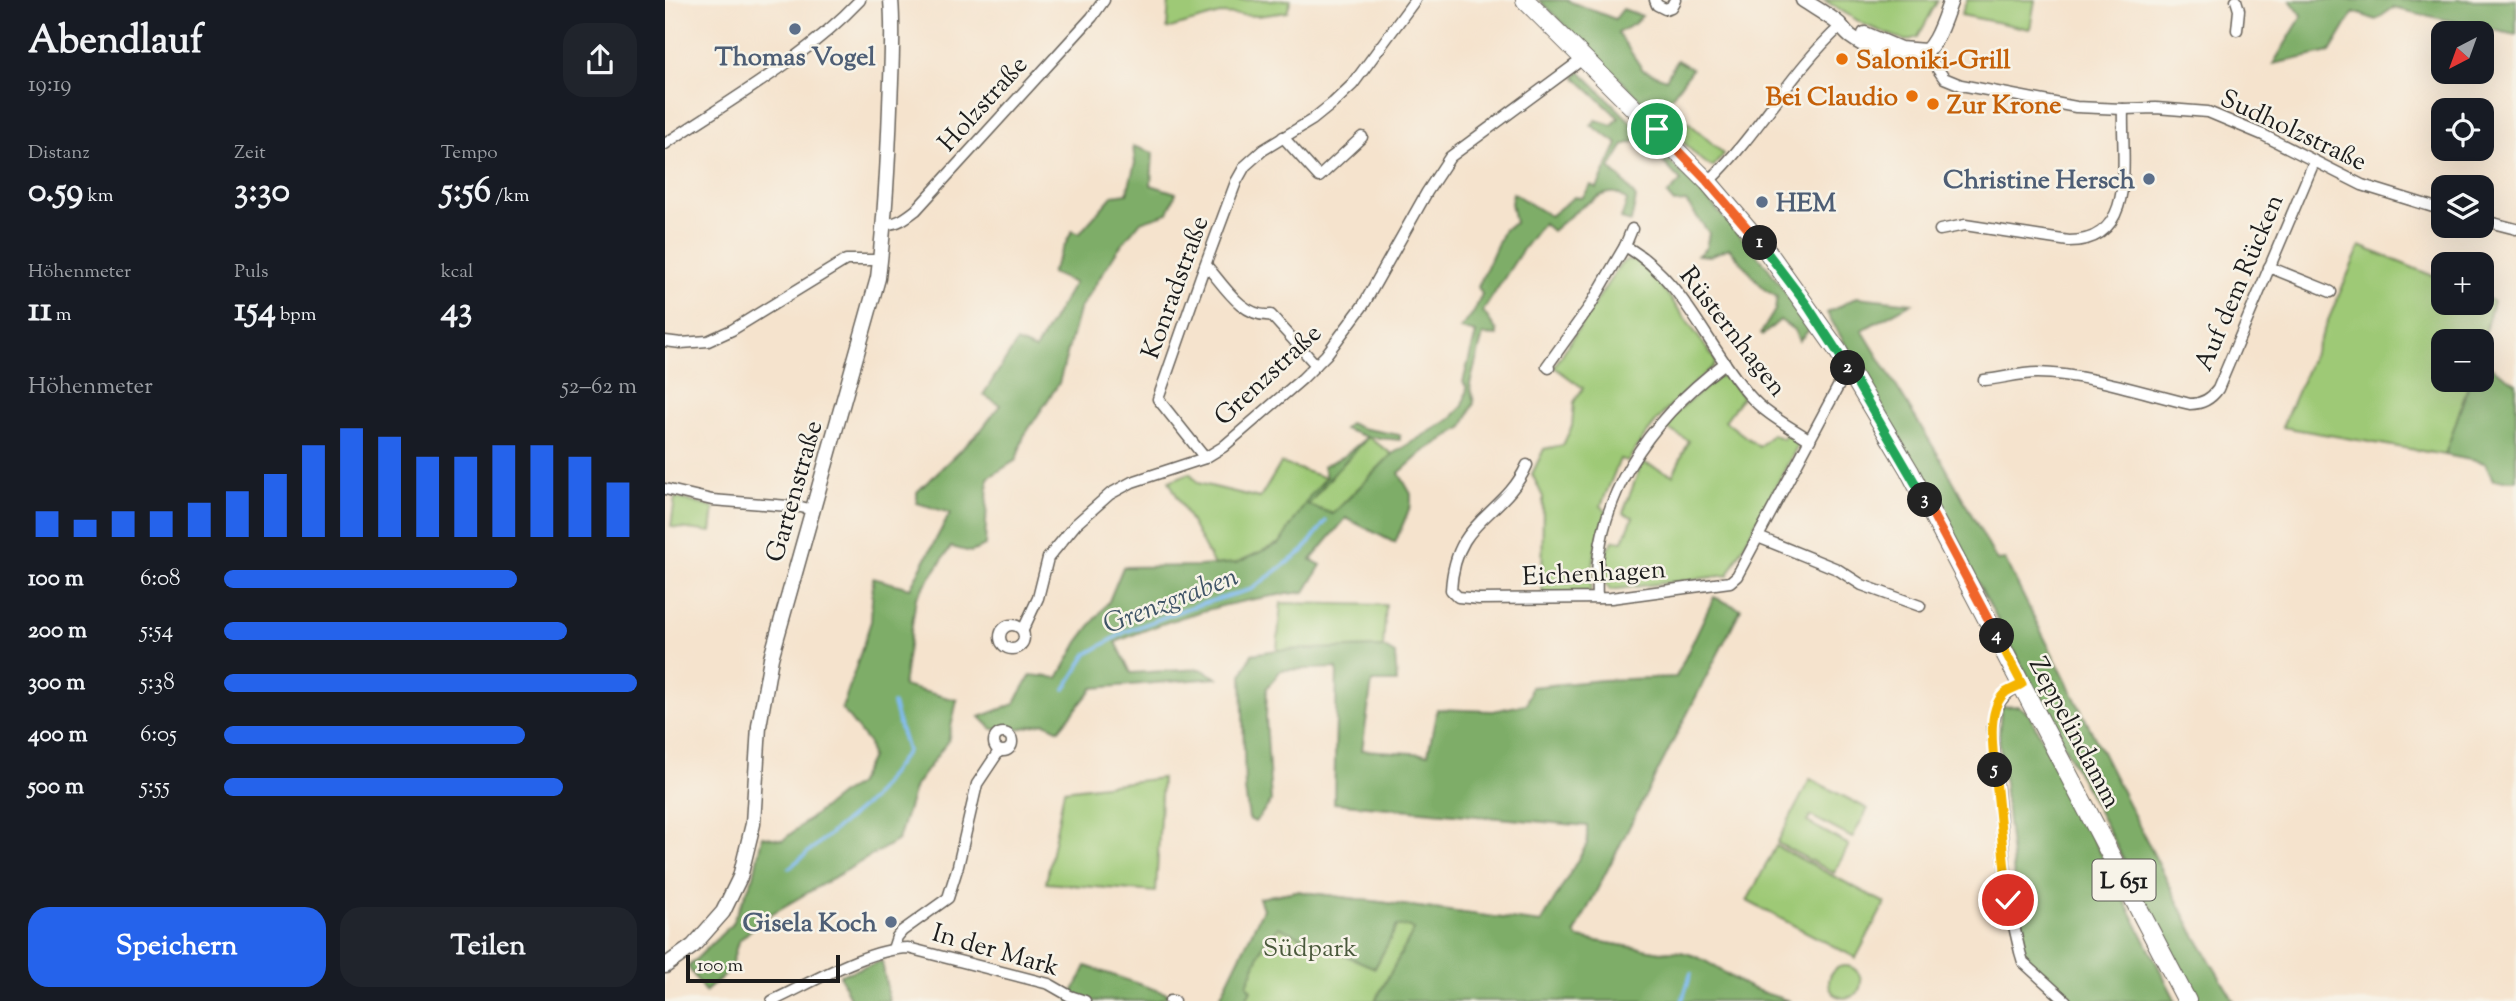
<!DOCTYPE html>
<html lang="de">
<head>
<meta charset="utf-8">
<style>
	:root { --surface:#171b24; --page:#20242c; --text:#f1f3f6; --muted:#9ea1a6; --accent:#2563eb }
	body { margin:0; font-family:"Sorts Mill Goudy",serif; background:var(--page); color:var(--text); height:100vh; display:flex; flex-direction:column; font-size:26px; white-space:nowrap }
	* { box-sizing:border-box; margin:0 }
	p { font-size:23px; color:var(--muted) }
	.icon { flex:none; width:38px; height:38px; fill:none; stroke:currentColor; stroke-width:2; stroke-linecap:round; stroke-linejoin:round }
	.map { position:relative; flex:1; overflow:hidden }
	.panel { display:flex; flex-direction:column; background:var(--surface); width:665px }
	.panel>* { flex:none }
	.needle { width:46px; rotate:221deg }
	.controls { position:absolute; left:1766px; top:21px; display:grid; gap:14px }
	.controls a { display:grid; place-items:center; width:63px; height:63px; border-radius:14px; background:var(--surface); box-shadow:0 7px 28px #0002; font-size:35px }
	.scale { position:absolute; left:21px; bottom:18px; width:154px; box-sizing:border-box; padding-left:7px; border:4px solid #1c1c1c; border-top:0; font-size:19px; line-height:24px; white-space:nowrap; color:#1c1c1c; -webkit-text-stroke:5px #f7f3e8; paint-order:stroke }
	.pin { position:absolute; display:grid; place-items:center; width:60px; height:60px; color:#fff; margin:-30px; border:4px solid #fff; border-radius:50%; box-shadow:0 2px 7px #0007 }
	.km { position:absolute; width:35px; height:35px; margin:-18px; border-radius:50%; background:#222; color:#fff; font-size:19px; line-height:35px; text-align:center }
	.round { display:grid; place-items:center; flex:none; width:74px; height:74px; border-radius:21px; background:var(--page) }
	.overview { display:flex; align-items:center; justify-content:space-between; height:119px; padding:0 28px }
	h1 { font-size:38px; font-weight:700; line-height:52px }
	.stats { display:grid; grid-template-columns:repeat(3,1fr); gap:10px; height:119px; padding:7px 28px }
	.stats div { display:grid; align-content:center }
	.stats b { font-size:35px; font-weight:700 }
	.stats small { font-size:19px; font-weight:400 }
	.stats p { font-size:19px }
	.chart { height:196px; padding:14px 28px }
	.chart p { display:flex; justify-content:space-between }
	.chart svg { width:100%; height:126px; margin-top:7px; stroke:var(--accent); stroke-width:6 }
	.cta { display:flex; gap:14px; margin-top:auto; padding:14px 28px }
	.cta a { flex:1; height:80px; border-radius:21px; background:var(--accent); color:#fff; font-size:28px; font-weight:700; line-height:80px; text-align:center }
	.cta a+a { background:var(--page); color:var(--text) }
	ul { padding:0 28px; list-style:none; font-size:23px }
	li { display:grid; grid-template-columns:112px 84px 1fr; align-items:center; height:52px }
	li i { height:18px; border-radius:9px; background:var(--accent) }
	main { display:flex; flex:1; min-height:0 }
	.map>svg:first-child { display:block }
	.green { fill:#9ec976; stroke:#5d7249; stroke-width:2 }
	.forest { fill:#7ead67; stroke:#4d6442; stroke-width:2 }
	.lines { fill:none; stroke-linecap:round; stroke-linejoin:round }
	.stream { stroke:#7fbbf2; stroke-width:3.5 }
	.minor-casing { stroke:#68625a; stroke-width:13 }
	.tertiary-casing { stroke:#68625a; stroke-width:17 }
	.primary-casing { stroke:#68625a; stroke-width:20 }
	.minor { stroke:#fff; stroke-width:10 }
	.tertiary { stroke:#fff; stroke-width:14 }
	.primary { stroke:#fff; stroke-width:18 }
	.split-1-casing { stroke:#fff; stroke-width:14 }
	.split-2-casing { stroke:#fff; stroke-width:14 }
	.split-3-casing { stroke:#fff; stroke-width:14 }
	.split-4-casing { stroke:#fff; stroke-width:14 }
	.split-5-casing { stroke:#fff; stroke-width:14 }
	.split-6-casing { stroke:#fff; stroke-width:14 }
	.split-1 { stroke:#f0652b; stroke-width:9 }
	.split-2 { stroke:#22a559; stroke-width:9 }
	.split-3 { stroke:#22a559; stroke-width:9 }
	.split-4 { stroke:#f0652b; stroke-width:9 }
	.split-5 { stroke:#f5b400; stroke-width:9 }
	.split-6 { stroke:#f5b400; stroke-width:9 }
	.service-dot { fill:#5c6f8a; stroke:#f7f3e8; stroke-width:2.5 }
	.food-dot { fill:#e8710a; stroke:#f7f3e8; stroke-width:2.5 }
	.labels { text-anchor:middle; stroke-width:5; stroke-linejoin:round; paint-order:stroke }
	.shield { fill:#f7f3e8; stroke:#5e5c59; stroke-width:2 }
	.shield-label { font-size:24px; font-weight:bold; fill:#1c1c1c }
	.service-label { font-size:26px; font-weight:bold; fill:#4e5e75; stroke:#f7f3e8; text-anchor:end }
	.food-label { font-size:26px; font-weight:bold; fill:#c56008; stroke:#f7f3e8; text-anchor:start }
	.street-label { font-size:26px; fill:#1c1c1c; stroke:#f7f3e8 }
	.park-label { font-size:26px; fill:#4a593c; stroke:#f7f3e8 }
	.water-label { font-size:28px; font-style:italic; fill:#3f5467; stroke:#f7f3e8 }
</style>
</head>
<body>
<main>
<section class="panel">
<div class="overview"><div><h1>Abendlauf</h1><p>19:19</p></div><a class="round"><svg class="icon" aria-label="share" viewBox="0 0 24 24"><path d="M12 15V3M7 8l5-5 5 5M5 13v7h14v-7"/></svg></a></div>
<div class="stats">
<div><p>Distanz</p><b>0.59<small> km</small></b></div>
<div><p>Zeit</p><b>3:30</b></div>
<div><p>Tempo</p><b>5:56<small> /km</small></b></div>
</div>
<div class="stats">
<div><p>Höhenmeter</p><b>11<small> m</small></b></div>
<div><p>Puls</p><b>154<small> bpm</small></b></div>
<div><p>kcal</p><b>43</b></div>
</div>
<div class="chart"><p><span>Höhenmeter</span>52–62 m</p>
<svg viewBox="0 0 160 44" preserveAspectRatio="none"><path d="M5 44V35M15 44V38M25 44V35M35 44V35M45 44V32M55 44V28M65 44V22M75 44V12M85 44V6M95 44V9M105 44V16M115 44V16M125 44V12M135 44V12M145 44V16M155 44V25"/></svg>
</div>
<ul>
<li><b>100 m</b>6:08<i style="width:71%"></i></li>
<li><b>200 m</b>5:54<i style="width:83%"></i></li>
<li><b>300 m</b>5:38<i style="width:100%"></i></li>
<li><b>400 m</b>6:05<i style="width:73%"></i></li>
<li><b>500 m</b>5:55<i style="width:82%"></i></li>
</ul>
<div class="cta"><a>Speichern</a><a>Teilen</a></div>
</section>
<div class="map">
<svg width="1851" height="1001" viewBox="0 0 1851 1001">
	<rect width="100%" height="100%" fill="#f7f3e8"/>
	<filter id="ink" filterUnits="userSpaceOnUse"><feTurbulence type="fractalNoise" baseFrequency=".0143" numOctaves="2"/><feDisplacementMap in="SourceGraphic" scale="14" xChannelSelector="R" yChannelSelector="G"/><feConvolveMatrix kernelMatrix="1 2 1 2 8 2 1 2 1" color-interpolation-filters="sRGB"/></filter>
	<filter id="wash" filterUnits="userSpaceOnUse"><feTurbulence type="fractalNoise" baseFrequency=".00686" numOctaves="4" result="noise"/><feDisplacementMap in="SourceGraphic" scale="28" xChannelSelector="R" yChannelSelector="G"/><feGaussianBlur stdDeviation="1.57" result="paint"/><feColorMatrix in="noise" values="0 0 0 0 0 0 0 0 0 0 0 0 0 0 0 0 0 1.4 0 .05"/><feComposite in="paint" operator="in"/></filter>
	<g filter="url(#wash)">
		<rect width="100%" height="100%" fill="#f5e3cd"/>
		<g class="green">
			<path d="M504 0H626L622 12 593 16 555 14 502 29Z"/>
			<path d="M1159 0H1273L1253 37 1241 41 1200 25Z"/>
			<path d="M1302 0H1370L1365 29 1296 15Z"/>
			<path d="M995 97 1059 154 1048 167 1036 160 984 108Z"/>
			<path d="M1695 246 1778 280V303H1816L1817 296 1828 301 1817 343 1778 341V380H1805L1780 455 1617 427Z"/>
			<path d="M961 260H971L987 273 1051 361 1048 367C1014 395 986 423 963 461L955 459 936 506 942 511 931 545 925 593 877 594 878 497 867 474 879 449 898 445 907 426 909 402 918 388 889 367 954 266Z"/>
			<path d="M1059 376 1078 396 1060 421 1094 447 1107 434 1118 439 1122 432 1133 439V445L1063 575 945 590 937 578 942 550 949 540 958 541 968 517 958 513 977 462 1008 475 1024 441 999 427 1015 409 1053 377Z"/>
			<path d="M703 437 727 454 668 514 642 506 671 471Z"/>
			<path d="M616 463 661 478 645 496 615 543 571 564 549 565 504 481 525 473 533 483 595 498Z"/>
			<path d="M10 497 49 508 46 532 6 527Z"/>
			<path d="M616 603 721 605 718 647 612 650Z"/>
			<path d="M497 778 491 892 381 883 399 790Z"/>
			<path d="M1145 779 1203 809 1187 838 1146 816 1142 822 1184 845 1169 873 1112 843Z"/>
			<path d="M1111 846 1220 903 1191 958 1082 901Z"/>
			<path d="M631 891 911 928 910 933 913 938 996 952C1030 947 1050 969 1078 984 1092 992 1110 996 1125 1001H565L604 896Z"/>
			<circle cx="1180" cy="982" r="16"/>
		</g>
		<g class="forest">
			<path d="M874 0H901L950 19 958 9 977 16 969 24 953 33 978 70 1001 79 1012 60 1027 69 1005 99 995 97 984 108Z"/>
			<path d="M1625 0H1851V35L1728 8 1711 20 1689 12 1665 52 1608 64 1637 16Z"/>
			<path d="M915 71 1046 203 1101 265 1146 328 1134 341 1129 330 1115 320 1098 335 1096 333 1110 310 1112 297 1100 290 1064 248 1045 256 1033 255 1041 248 1044 233 1021 202 1009 203 1002 195 1016 181 976 139 959 145 945 168 959 182 971 198 966 222 956 219 962 201C959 199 957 195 953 194 937 186 899 221 887 231L878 223 856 252 818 311 832 331V336L818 335 805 384 809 403 798 427 758 452 734 473 746 494V505L730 543 681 518 646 560 656 565 640 592C574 598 511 616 451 642L466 673 536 669 552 678 428 688 394 730 380 723 349 730 327 729 315 717 349 704 366 675 393 678 413 642 444 601 458 567 535 566 571 563 615 543 645 496 661 478 658 466 679 456 702 437 679 429 684 423 696 428 735 435V440L703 437 671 471 643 505 668 514 727 454 784 420 798 406 802 388 798 382 811 333 795 329 809 312 817 294 813 287 839 229 850 223 846 203 848 193 885 216 909 197 917 198 926 185 932 188 953 144 926 125 931 120 947 125 954 118 910 77Z"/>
			<path d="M468 146 488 153 486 185 511 193 503 213 475 222 453 249 414 310 394 383 359 436 351 460 323 478 320 546 306 552 286 547 251 598 238 686 292 700 283 741 250 786 233 840 96 920 73 942 65 970 40 992 23 967 66 925 89 876 97 836 118 840 176 794 192 785 206 757 204 744 177 709 206 621 208 578 245 588 285 513 252 503V492L316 430 335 405 318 395 352 342 370 350 409 283 386 273 407 231 414 234 448 195 462 193 470 163Z"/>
			<path d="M1192 297 1247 303 1197 330 1280 466 1332 561 1340 560 1528 932 1569 1001H1533L1257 476 1162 313Z"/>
			<path d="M1817 361 1851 383V480H1828L1820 463 1780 455 1805 380H1816Z"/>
			<path d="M1049 597 1076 609 910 933 913 938 996 952C1030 947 1050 969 1078 984 1092 992 1110 996 1125 1001H710L749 930 745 927 732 926 710 968 613 927 610 934 602 935 582 985 586 990 580 1001 554 999 598 909 594 898 631 891 876 923 922 844V826L669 803 672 668 616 670 602 688 601 718 606 802 590 822 584 819 580 790 577 675 587 654 612 650 718 647 730 654 732 682H707L697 750 763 754 772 709 828 711 862 704 866 687 937 680 1011 677Z"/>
			<path d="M1354 706 1364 714 1511 1001H1408L1365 965 1356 942 1334 737 1336 707Z"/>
			<path d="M217 961 224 1001H186L175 975Z"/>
			<path d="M421 966 506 995 493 1001H404Z"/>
		</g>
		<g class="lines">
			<g class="stream">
				<path d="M400 689 422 654 460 632 523 608 587 589 638 551 661 521"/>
				<path d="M124 868 207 799 242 751 228 704"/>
				<path d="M1017 1001 1026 973"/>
			</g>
		</g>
	</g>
	<g filter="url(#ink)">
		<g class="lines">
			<defs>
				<g id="minor">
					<path d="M990 0 992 5 1000 9 1006 7 1010 0"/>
					<path d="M1571 0 1574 10 1572 30"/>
					<path d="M1260 51 1279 78 1296 85 1411 107 1458 109 1491 108 1543 112 1598 135 1697 185 1778 210"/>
					<path d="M618 137 654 177 697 137"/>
					<path d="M0 144C67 99 139 59 195 0"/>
					<path d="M1043 182C1093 135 1125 72 1176 26"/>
					<path d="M1816 220 1851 229"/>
					<path d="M219 224C232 225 242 217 251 210L427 17 439 0"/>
					<path d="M1275 230 1300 225 1404 241C1474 241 1456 156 1458 109"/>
					<path d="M960 246C1019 279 1041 346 1084 395 1101 415 1124 426 1145 440"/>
					<path d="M541 265C558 284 577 318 606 315L651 365"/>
					<path d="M1604 267 1666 292"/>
					<path d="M0 341 16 343 43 341 67 330 181 260H215"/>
					<path d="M884 368 882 366 925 306 960 246 967 229"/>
					<path d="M1319 380C1336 379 1353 373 1372 373 1423 374 1475 392 1525 404 1537 404 1546 399 1553 389L1649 162"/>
					<path d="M540 458 493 399 536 276 571 182 580 166 598 150 647 120 668 103 688 84 750 0"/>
					<path d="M862 465C838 518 790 517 786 590L793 597 814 599 946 598 1065 582 1072 576 1175 383 1187 374"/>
					<path d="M0 489 47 500 136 507 148 510"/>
					<path d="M1093 537 1172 569 1197 585 1255 606"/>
					<path d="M932 598C927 499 984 420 1060 363"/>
					<circle cx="347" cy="637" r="12"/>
					<path d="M358 630 373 598 383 558 411 524 445 494 467 482 540 458 558 447 637 379 661 355 699 304 762 192 785 157 919 58"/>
					<path d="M1357 684C1333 697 1332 704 1327 729L1343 900 1355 952 1358 962 1401 1001"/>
					<circle cx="338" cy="742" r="9"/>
					<path d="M228 949 232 937 237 931 283 898 293 866 312 784 334 751"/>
					<path d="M107 1001C146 983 202 949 243 948L384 984 405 996 420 1001"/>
					<path d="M505 1001H509"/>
				</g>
				<g id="tertiary">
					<path d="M1138 0C1150 8 1163 15 1174 24 1178 28 1181 33 1185 36 1197 45 1235 65 1250 59 1271 51 1279 18 1286 0"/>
					<path d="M1200 34 1235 49 1260 51"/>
					<path d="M0 966 28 946 58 912 75 877 88 824 94 726 106 658 213 278C220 221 223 164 225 107 226 72 229 36 226 0"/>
				</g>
				<path id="primary" d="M860 0 1043 182 1102 251 1173 351 1244 470 1522 1001"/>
			</defs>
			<use href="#minor" class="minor-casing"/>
			<use href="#tertiary" class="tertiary-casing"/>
			<use href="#primary" class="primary-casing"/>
			<use href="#minor" class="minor"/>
			<use href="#tertiary" class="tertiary"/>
			<use href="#primary" class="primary"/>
		</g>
	</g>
	<g class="lines" filter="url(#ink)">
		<defs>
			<path id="split-1" d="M992 129 1042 181 1095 243"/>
			<path id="split-2" d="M1095 243 1142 305 1183 368"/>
			<path id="split-3" d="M1183 368 1260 500"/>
			<path id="split-4" d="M1260 500 1332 636"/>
			<path id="split-5" d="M1330 770C1328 749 1321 708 1341 692 1346 689 1352 687 1357 684L1332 636"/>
			<path id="split-6" d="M1330 770 1343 900"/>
		</defs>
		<use href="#split-1" class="split-1-casing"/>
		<use href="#split-2" class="split-2-casing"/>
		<use href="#split-3" class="split-3-casing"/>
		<use href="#split-4" class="split-4-casing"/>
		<use href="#split-5" class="split-5-casing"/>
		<use href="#split-6" class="split-6-casing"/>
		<use href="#split-1" class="split-1"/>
		<use href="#split-2" class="split-2"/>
		<use href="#split-3" class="split-3"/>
		<use href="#split-4" class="split-4"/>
		<use href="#split-5" class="split-5"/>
		<use href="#split-6" class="split-6"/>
	</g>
	<g class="service-dot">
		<circle cx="130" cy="29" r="7"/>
		<circle cx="1484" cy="179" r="7"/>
		<circle cx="1097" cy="202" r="7"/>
		<circle cx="226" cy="922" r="7"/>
	</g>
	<g class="food-dot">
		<circle cx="1177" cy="59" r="7"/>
		<circle cx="1247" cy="96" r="7"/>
		<circle cx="1268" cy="104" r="7"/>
	</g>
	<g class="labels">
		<rect class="shield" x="1427.5" y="859.5" width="63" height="41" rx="5"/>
		<g class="shield-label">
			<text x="1459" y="888">L 651</text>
		</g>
		<g class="service-label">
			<text x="130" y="65" text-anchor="middle">Thomas Vogel</text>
			<text x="1470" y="188">Christine Hersch</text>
			<text x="1111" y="211" text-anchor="start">HEM</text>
			<text x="212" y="931">Gisela Koch</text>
		</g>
		<g class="food-label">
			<text x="1191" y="68">Saloniki-Grill</text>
			<text x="1233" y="105" text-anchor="end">Bei Claudio</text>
			<text x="1282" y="113">Zur Krone</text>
		</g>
		<g class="street-label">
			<text transform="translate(317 103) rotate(-48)" y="9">Holzstraße</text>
			<text transform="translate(1629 129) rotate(25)" y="9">Sudholzstraße</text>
			<text transform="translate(1573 282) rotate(-67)" y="9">Auf dem Rücken</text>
			<text transform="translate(509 287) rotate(-70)" y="9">Konradstraße</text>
			<text transform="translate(1069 331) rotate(52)" y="9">Rüsternhagen</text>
			<text transform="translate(602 374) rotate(-43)" y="9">Grenzstraße</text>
			<text transform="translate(128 491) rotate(-74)" y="9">Gartenstraße</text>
			<text transform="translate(929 572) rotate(-3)" y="9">Eichenhagen</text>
			<text transform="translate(1411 732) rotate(62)" y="9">Zeppelindamm</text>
			<text transform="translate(331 949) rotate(16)" y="9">In der Mark</text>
		</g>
		<g class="park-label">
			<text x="645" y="956">Südpark</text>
		</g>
		<g class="water-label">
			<text transform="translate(505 599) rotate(-21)" y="10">Grenzgraben</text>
		</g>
	</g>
</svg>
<div class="controls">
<a><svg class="needle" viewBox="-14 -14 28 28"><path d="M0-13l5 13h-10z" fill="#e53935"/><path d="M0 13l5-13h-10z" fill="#9ea1a6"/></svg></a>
<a><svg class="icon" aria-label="locate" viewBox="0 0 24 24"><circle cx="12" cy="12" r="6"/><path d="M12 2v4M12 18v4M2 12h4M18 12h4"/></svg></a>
<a><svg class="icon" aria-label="layers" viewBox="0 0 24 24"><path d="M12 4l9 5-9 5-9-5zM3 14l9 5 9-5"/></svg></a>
<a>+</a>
<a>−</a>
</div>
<div class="scale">100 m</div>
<div class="pin" style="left:992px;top:129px;background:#1e9e55"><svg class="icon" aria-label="arrive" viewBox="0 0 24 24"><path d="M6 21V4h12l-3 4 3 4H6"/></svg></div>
<div class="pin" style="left:1343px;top:900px;background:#d93025"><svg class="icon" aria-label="check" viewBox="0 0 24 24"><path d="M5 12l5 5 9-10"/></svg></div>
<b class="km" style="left:1095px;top:243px">1</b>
<b class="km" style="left:1183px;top:368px">2</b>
<b class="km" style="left:1260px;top:500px">3</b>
<b class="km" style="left:1332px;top:636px">4</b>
<b class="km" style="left:1330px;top:770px">5</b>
</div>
</main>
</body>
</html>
